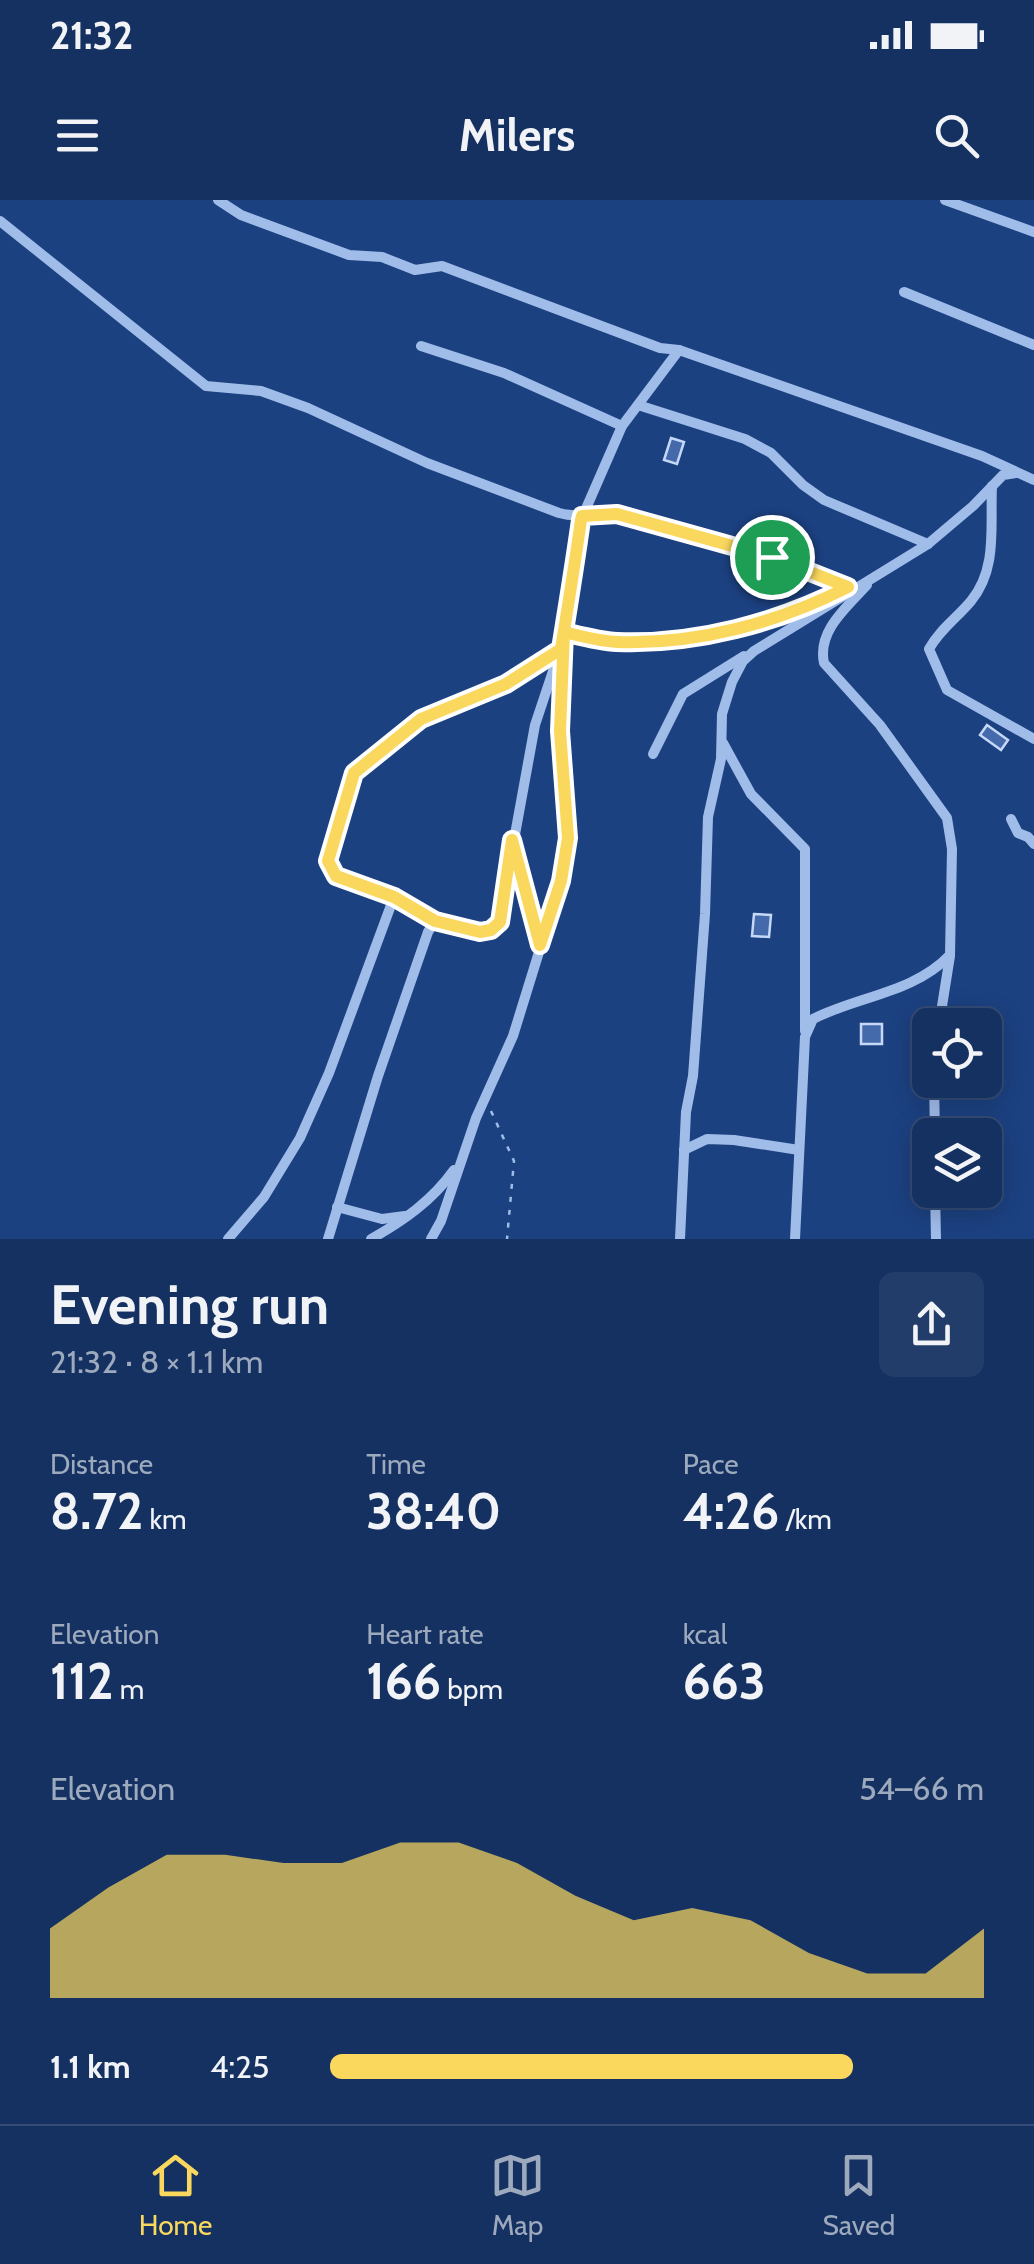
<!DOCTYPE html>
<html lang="en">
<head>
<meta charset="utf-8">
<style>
	:root { --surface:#153161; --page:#223d6a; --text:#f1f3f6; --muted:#9da9bd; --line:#344c76; --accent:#fad85e }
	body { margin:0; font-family:Cabin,sans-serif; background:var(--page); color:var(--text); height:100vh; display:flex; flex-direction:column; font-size:38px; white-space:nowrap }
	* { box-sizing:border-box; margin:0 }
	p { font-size:32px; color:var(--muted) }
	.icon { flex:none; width:55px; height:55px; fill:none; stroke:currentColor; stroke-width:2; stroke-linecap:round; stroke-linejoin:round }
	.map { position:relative; height:1039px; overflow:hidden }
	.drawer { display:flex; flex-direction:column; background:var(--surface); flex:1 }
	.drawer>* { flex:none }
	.controls { position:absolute; left:912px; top:808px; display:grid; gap:20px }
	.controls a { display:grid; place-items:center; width:90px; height:90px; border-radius:15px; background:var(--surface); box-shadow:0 5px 25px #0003,0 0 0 2px var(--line); font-size:50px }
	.pin { position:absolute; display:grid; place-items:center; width:85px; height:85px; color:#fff; margin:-42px; border:5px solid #fff; border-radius:50%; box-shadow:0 2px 10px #0007 }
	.round { display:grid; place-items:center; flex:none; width:105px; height:105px; border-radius:15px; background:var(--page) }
	.summary { display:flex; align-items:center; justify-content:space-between; height:170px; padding:0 50px }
	h1 { font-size:55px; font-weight:700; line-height:75px }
	.figures { display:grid; grid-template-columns:repeat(3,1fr); gap:15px; height:170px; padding:10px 50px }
	.figures div { display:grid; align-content:center }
	.figures b { font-size:50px; font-weight:700 }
	.figures small { font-size:28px; font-weight:400 }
	.figures p { font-size:28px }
	.chart { height:280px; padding:20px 50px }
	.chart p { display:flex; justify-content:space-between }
	.chart svg { width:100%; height:180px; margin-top:10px; fill:var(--accent); opacity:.7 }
	ul { padding:0 50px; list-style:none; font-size:32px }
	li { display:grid; grid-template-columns:160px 120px 1fr; align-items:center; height:75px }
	li i { height:25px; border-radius:12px; background:var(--accent) }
	.status { display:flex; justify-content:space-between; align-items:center; height:70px; padding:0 50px; background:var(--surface); direction:ltr }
	.status svg { height:28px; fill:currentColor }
	header { display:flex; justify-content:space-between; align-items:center; height:130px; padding:0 50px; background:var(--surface); font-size:45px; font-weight:700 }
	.dock { display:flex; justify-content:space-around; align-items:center; height:140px; border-top:2px solid var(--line); background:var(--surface); font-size:28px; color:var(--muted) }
	.dock a { display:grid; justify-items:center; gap:5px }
	.dock .active { color:var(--accent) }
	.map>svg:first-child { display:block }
	.building { fill:#446aab; stroke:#c5d8f7; stroke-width:2.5 }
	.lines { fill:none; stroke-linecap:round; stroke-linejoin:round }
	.path { stroke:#a0bce9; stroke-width:2.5; stroke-dasharray:5 8; stroke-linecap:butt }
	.minor { stroke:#a0bce9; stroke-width:10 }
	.route-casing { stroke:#fff; stroke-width:20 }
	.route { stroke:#fad85e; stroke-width:12 }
</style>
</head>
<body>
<div class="status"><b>21:32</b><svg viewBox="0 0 49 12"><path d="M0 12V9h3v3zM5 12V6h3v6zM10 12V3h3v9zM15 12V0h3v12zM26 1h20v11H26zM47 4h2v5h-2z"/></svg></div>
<header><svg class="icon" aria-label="menu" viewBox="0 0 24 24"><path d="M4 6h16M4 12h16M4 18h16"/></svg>Milers<svg class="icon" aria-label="search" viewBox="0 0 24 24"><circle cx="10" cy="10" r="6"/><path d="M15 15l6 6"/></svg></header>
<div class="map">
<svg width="1034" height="1039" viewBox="0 0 1034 1039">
	<rect width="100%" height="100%" fill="#1c4181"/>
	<g class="building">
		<path d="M671 238 684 242 677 264 664 260Z"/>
		<path d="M987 525 1008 540 1001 550 980 535Z"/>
		<path d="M754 714 771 715 769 737 752 736Z"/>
		<rect x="861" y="824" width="21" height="20"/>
	</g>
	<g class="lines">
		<g class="path">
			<path d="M402 702 425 715"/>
			<path d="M491 911 514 961 507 1039"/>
		</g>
		<g class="minor">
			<path d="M218 0 241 15 349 55 382 57 415 70 442 66 660 148 679 150 982 256 1034 280"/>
			<path d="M945 0 1034 32"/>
			<path d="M0 21 206 186 261 191 308 208 427 263 559 313C580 319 601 312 621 315 701 330 778 360 853 389"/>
			<path d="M904 92 1034 145"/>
			<path d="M421 146 504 173 622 226"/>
			<path d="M638 205 745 239 771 253 803 285 824 300 928 344"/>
			<path d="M992 286C990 326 998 368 971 401 957 418 940 429 929 449L947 490 1034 539"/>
			<path d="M564 432C581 436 600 441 617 442 687 444 768 428 830 396"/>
			<path d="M723 543 751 594 805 649V831"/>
			<path d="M653 554 683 494 744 456"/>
			<path d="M1011 619 1018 633 1028 637 1034 644"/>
			<path d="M513 644 540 744"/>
			<path d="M939 825 950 756"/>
			<path d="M934 880 935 935"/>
			<path d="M684 950 707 939 734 940 799 950"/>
			<path d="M935 990 936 1039"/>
			<path d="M337 1007 382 1019 405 1016"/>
			<path d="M228 1039 264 997 300 938 329 873 394 697 336 676 328 661 354 573 421 519 506 484 561 449"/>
			<path d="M328 1039 378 876 428 732 435 721C459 723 481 741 499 722L535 525 557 459"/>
			<path d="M371 1039C403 1021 432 1001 454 970"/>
			<path d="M431 1039 441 1021 476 918 513 836 561 681 568 638 560 531 561 449 581 320 622 226 679 150"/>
			<path d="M680 1039 686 912 693 876 705 714 708 617 721 559 722 514 732 482 743 461 754 451 928 344 973 306 1003 275 1016 273"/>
			<path d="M795 1039 805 837 813 819C858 796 914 793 950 755L952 649 947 618 880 525 824 463C817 431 847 407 867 385"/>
		</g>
	</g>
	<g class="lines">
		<defs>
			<path id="route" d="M772 357 617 314 582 316 581 320C575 363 568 406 561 449L506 484 421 519 354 573 328 661 336 676 394 697 435 721 480 732 491 730 500 722 512 640 540 745 561 681 568 638 560 531 564 432C581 436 599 441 617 442 695 445 778 423 848 387L772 357"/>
		</defs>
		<use href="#route" class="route-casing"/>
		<use href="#route" class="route"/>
	</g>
</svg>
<div class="controls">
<a><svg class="icon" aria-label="locate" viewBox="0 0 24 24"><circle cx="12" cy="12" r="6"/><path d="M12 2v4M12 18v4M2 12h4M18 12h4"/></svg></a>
<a><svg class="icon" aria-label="layers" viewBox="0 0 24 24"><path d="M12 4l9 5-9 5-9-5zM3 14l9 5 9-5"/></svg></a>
</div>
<div class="pin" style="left:772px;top:357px;background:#1e9e55"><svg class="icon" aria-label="arrive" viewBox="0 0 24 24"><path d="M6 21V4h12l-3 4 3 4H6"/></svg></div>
</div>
<section class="drawer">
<div class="summary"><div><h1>Evening run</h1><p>21:32 · 8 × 1.1 km</p></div><a class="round"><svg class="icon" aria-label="share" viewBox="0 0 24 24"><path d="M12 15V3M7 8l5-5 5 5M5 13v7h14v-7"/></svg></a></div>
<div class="figures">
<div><p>Distance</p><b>8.72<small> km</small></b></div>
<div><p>Time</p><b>38:40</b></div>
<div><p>Pace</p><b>4:26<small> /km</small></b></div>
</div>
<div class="figures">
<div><p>Elevation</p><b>112<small> m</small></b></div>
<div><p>Heart rate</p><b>166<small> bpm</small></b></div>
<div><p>kcal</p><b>663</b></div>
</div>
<div class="chart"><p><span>Elevation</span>54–66 m</p>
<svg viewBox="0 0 160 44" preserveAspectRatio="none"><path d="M0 44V27L10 17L20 9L30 9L40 11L50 11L60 6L70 6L80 11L90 19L100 25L110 22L120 25L130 33L140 38L150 38L160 27V44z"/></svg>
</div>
<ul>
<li><b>1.1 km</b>4:25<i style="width:80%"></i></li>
</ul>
</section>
<nav class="dock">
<a class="active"><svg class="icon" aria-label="home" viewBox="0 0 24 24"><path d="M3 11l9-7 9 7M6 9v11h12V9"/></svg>Home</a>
<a><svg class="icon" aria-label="map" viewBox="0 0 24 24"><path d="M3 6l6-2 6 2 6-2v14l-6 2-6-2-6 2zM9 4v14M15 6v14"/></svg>Map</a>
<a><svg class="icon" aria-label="saved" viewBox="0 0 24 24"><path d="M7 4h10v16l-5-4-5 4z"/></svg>Saved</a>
</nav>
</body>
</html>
